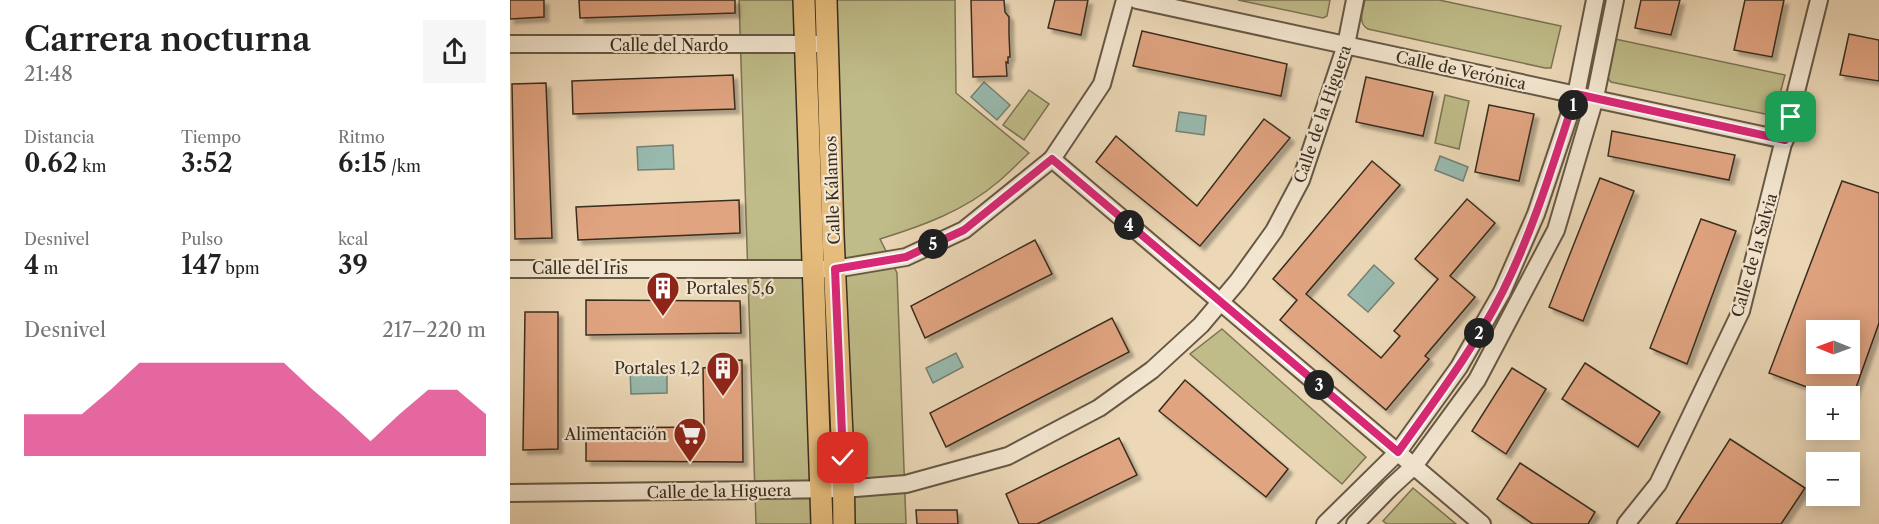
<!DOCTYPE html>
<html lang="es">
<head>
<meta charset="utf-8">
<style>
	:root { --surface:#fff; --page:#f6f6f6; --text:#222; --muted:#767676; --accent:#db2777 }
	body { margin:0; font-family:"Libre Caslon Text",serif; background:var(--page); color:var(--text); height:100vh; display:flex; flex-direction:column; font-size:22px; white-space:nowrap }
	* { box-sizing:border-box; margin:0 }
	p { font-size:20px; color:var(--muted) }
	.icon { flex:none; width:33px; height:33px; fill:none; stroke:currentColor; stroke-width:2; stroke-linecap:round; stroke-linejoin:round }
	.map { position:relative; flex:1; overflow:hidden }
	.drawer { display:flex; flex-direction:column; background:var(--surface); width:510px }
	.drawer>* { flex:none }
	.needle { width:39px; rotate:271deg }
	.tools { position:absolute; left:1296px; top:320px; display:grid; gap:12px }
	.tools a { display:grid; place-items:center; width:54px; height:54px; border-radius:0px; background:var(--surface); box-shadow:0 3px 15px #0003; font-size:30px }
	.pin { position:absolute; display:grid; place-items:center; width:51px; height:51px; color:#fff; margin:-26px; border-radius:12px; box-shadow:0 3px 9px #0006 }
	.km { position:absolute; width:30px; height:30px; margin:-15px; border-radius:50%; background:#222; color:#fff; font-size:16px; line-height:30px; text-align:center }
	.round { display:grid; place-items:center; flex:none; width:63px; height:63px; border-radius:0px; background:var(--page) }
	.summary { display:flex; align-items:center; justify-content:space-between; height:102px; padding:0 24px }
	h1 { font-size:33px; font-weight:600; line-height:45px }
	.stats { display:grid; grid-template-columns:repeat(3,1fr); gap:9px; height:102px; padding:6px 24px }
	.stats div { display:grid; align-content:center }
	.stats b { font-size:26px; font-weight:600 }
	.stats small { font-size:16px; font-weight:400 }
	.stats p { font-size:16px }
	.chart { height:168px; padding:12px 24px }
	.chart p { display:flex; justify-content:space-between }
	.chart svg { width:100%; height:108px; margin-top:6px; fill:var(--accent); opacity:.7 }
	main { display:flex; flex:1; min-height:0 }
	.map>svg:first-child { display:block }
	.green { fill:#bfbc89; stroke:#7c7454; stroke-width:1.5 }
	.water { fill:#99baaf; stroke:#738275; stroke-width:1.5 }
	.building { fill:#e1a481; stroke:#392d1f; stroke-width:1.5; fill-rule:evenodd; filter:url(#shadow) }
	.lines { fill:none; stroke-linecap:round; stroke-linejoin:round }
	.minor-casing { stroke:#665845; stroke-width:20 }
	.major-casing { stroke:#392d1f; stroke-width:24 }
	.minor { stroke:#f3e6d0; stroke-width:16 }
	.major { stroke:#e6bc7c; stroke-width:21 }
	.route-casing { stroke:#fff; stroke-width:12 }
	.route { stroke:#db2777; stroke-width:8 }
	.labels { text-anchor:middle; stroke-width:4.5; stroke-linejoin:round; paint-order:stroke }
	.street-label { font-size:16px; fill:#392d1f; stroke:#f3e6d0 }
	.poi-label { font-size:16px; fill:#392d1f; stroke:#f3e6d0; text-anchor:end }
</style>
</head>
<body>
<main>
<section class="drawer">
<div class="summary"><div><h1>Carrera nocturna</h1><p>21:48</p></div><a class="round"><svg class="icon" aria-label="share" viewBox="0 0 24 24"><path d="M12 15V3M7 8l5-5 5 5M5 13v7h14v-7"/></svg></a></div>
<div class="stats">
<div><p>Distancia</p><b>0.62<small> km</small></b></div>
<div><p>Tiempo</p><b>3:52</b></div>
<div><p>Ritmo</p><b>6:15<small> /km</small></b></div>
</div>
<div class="stats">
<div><p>Desnivel</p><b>4<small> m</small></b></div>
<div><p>Pulso</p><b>147<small> bpm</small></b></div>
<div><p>kcal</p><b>39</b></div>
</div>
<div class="chart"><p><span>Desnivel</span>217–220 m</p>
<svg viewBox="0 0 160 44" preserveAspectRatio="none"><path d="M0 44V27L10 27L20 27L30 17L40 6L50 6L60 6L70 6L80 6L90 6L100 17L110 27L120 38L130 27L140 17L150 17L160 27V44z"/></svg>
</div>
</section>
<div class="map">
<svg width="1369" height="524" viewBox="0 0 1369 524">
	<defs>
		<filter id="shadow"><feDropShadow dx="4.5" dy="4.5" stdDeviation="1.5" flood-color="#0004"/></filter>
	</defs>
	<rect width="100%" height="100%" fill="#ecd8b7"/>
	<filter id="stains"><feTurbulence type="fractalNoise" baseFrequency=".00333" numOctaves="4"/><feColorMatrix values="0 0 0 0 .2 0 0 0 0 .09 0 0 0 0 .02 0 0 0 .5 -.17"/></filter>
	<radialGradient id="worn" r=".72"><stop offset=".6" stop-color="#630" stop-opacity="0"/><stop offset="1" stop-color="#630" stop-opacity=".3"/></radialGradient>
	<g class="green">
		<path d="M229 0H445L446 93 519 153C509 162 499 173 488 182 454 211 412 226 370 239L387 273 396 524H246Z"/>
		<path d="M728 0H820L817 16 813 18Z"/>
		<path d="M855 0H929L1051 26 1041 68H1035L858 29C847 23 853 11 855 0Z"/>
		<path d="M1105 39 1275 75 1267 105 1266 108 1255 114 1101 82 1097 77Z"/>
		<path d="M519 90 539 104 514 140 493 125Z"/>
		<path d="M935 95 959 101 949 149 925 143Z"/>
		<path d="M712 329 856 457 832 484 680 354Z"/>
		<path d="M903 488 946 524H877L873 521Z"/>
	</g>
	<g class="water">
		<path d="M474 82 500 105 487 120 461 97Z"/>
		<path d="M669 112 696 116 694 135 666 131Z"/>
		<path d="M163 145 164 169 128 170 127 147Z"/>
		<path d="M930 156 958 167 953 181 925 170Z"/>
		<path d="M864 265 884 283 858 312 838 295Z"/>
		<path d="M446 353 453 367 423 383 416 368Z"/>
		<path d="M157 368V393L121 394 120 370Z"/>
	</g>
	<g class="building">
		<path d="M0 0H34V17L0 19Z"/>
		<path d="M69 0H225V13L70 18Z"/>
		<path d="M461 0H494L495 12 499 17V34L500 57H498V63L496 62 497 76 463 77Z"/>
		<path d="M545 0H578L571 35 538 28Z"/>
		<path d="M1131 0H1170L1161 35 1125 28Z"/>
		<path d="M1235 0H1274L1262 57 1224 50Z"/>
		<path d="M632 31 777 64 771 96 623 66Z"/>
		<path d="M1339 34 1369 40V81L1330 75Z"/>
		<path d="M223 75 225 109 63 114 62 81Z"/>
		<path d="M856 77 923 92 913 136 846 122Z"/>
		<path d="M36 83 42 238 5 239 2 84Z"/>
		<path d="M979 105 1024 114 1009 181 965 172Z"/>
		<path d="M754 119 780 138 690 246 586 162 606 136 687 206Z"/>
		<path d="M1102 131 1225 155 1219 180 1098 156Z"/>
		<path d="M862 161 890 185 796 294 871 358 890 336 884 331 928 279 905 259 957 199 985 223 940 276 965 297 915 356 919 359 876 410 770 320 787 300 763 279Z"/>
		<path d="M1090 178 1124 191 1073 321 1039 307Z"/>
		<path d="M1332 181 1369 193V323L1343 396H1321L1259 373ZM1306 330H1340V363H1306Z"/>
		<path d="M229 200 230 233 68 240 66 207Z"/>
		<path d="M1191 219 1226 231 1177 364 1140 348Z"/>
		<path d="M525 240 542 274 415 338 401 306Z"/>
		<path d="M76 300 230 301 231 333 76 335Z"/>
		<path d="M15 312H48V449L13 450Z"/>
		<path d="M602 318 619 352 436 447 420 413Z"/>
		<path d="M232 360 233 462 76 461V428L194 427 193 368 210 366 209 361Z"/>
		<path d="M1075 363 1150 412 1128 447 1052 399Z"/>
		<path d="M1002 368 1036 389 996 454 962 431Z"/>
		<path d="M675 380 778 469 756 497 649 411Z"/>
		<path d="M609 438 627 475 527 524H509L496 494Z"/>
		<path d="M1220 439 1295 488 1271 524H1166Z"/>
		<path d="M1010 463 1085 512 1078 524H1023L987 499Z"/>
		<path d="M406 510H447L448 524H407Z"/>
	</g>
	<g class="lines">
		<defs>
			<g id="minor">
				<path d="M627 0 1275 140"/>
				<path d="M0 44H308"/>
				<path d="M542 159 972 524"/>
				<path d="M0 269H325L396 257 454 230 542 159 592 84 615 0"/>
				<path d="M0 493 333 489 396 484 498 456 589 408 642 370 691 325 728 281 764 231 791 180 836 45 845 0"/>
				<path d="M815 524 888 452 949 367 992 292 1026 214 1066 95 1085 0"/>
				<path d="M845 524 880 488 904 466 967 380 1046 230 1085 98 1105 0"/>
				<path d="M1116 524 1148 484 1231 311 1309 0"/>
			</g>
			<g id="major">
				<path d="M294 0 312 524"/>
				<path d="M316 0 323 235 333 458 334 524"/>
			</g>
		</defs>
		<use href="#minor" class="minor-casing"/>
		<use href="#major" class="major-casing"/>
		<use href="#minor" class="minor"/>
		<use href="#major" class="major"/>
	</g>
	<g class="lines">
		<defs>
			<path id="route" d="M333 458 325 269 396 257 454 230 542 159 888 452C925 400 964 349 993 291 1024 229 1044 161 1066 94L1275 140 1281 117"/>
		</defs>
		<use href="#route" class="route-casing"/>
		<use href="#route" class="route"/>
	</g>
	<defs>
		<symbol id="building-pin" viewBox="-11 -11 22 30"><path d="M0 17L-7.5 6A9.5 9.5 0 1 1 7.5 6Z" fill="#8f2418" stroke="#f3e6d0"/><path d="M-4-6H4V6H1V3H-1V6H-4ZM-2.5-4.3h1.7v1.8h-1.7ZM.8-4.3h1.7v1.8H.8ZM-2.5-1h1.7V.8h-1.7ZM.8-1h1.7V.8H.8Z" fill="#fff"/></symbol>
		<symbol id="supermarket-pin" viewBox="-11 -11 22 30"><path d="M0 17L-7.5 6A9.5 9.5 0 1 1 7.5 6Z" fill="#8f2418" stroke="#f3e6d0"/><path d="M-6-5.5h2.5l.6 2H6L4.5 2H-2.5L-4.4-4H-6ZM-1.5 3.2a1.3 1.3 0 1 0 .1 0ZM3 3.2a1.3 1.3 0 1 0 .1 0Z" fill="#fff"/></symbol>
	</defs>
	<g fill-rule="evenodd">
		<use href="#building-pin" x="134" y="269" width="38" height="52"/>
		<use href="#building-pin" x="194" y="349" width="38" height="52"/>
		<use href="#supermarket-pin" x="161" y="415" width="38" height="52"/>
	</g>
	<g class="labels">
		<g class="street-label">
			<text x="159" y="51">Calle del Nardo</text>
			<text transform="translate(951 70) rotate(12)" y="6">Calle de Verónica</text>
			<text transform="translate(812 114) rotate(-71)" y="6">Calle de la Higuera</text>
			<text transform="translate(322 190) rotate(-92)" y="6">Calle Kálamos</text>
			<text transform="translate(1244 255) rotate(-74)" y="6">Calle de la Salvia</text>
			<text x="70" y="274">Calle del Iris</text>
			<text transform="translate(209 491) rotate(-1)" y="6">Calle de la Higuera</text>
		</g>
		<g class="poi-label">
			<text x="176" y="294" text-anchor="start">Portales 5,6</text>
			<text x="190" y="374">Portales 1,2</text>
			<text x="157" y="440">Alimentación</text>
		</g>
	</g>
	<rect width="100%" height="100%" filter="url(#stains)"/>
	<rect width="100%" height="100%" fill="url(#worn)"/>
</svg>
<div class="tools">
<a><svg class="needle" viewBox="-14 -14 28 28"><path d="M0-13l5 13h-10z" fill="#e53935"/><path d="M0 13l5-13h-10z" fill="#767676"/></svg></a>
<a>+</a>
<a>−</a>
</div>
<div class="pin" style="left:1281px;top:117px;background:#1e9e55"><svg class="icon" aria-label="arrive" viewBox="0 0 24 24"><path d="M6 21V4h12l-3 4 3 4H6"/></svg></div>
<div class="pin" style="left:333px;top:458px;background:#d93025"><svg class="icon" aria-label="check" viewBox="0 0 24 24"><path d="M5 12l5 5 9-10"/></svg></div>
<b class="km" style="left:1063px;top:105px">1</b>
<b class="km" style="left:969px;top:333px">2</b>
<b class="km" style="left:809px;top:385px">3</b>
<b class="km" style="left:619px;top:225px">4</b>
<b class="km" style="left:423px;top:244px">5</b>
</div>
</main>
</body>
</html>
